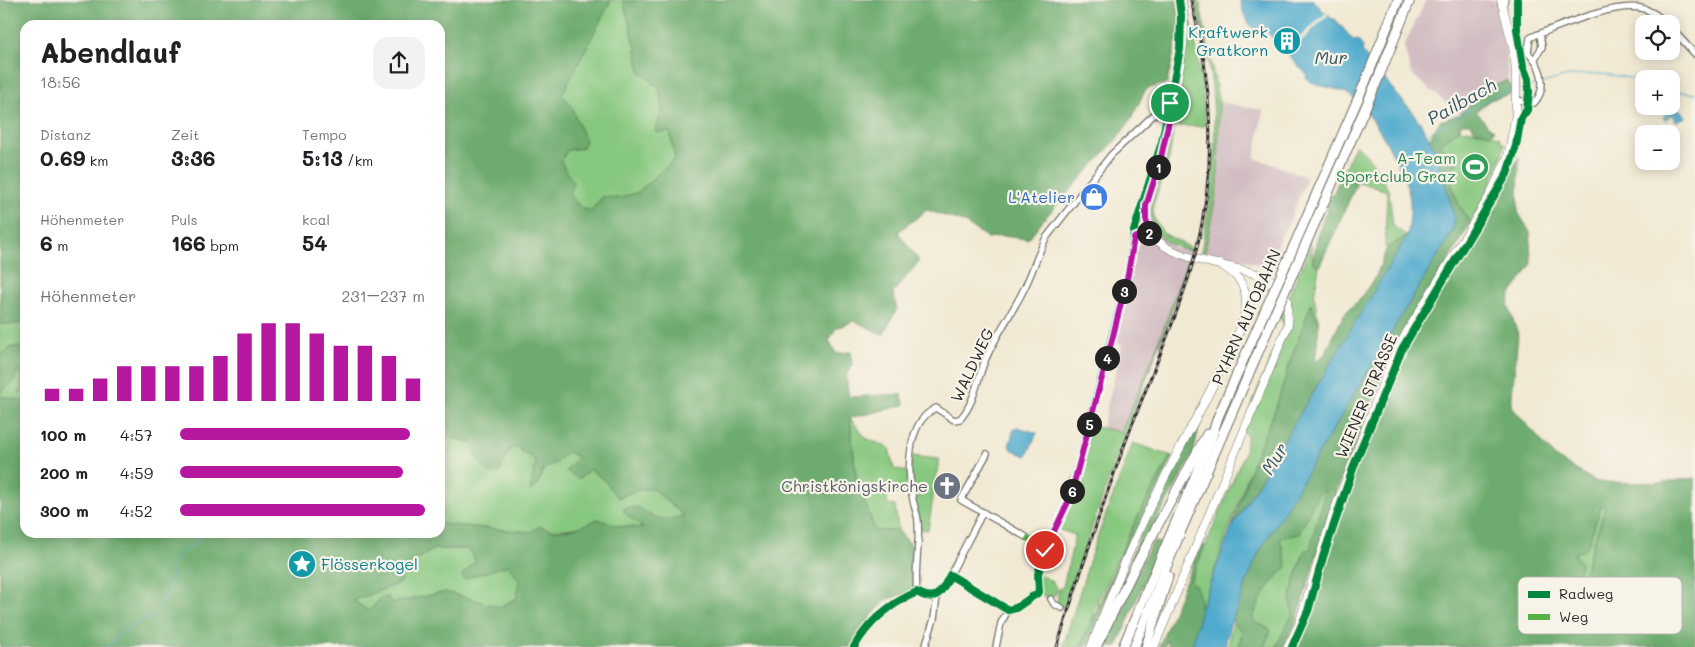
<!DOCTYPE html>
<html lang="de">
<head>
<meta charset="utf-8">
<style>
	:root { --surface:#fff; --page:#f2f2f2; --text:#202124; --muted:#757577; --accent:#b5179e }
	body { margin:0; font-family:Mali,sans-serif; background:var(--page); color:var(--text); height:100vh; display:flex; flex-direction:column; font-size:19px; white-space:nowrap }
	* { box-sizing:border-box; margin:0 }
	p { font-size:16px; color:var(--muted) }
	.icon { flex:none; width:28px; height:28px; fill:none; stroke:currentColor; stroke-width:2; stroke-linecap:round; stroke-linejoin:round }
	.map { position:relative; flex:1; overflow:hidden }
	.drawer { position:absolute; left:20px; top:20px; width:425px; height:518px; display:flex; flex-direction:column; background:var(--surface); border-radius:15px; box-shadow:0 2px 12px #0003 }
	.drawer>* { flex:none }
	.fabs { position:absolute; left:1635px; top:15px; display:grid; gap:10px }
	.fabs a { display:grid; place-items:center; width:45px; height:45px; border-radius:10px; background:var(--surface); box-shadow:0 2px 12px #0003; font-size:25px }
	.pin { position:absolute; display:grid; place-items:center; width:42px; height:42px; color:#fff; margin:-21px; border:2px solid #fff; border-radius:50%; box-shadow:0 1px 5px #0007 }
	.km { position:absolute; width:25px; height:25px; margin:-12px; border-radius:50%; background:#222; color:#fff; font-size:14px; line-height:25px; text-align:center }
	.round { display:grid; place-items:center; flex:none; width:52px; height:52px; border-radius:15px; background:var(--page) }
	.overview { display:flex; align-items:center; justify-content:space-between; height:85px; padding:0 20px }
	h1 { font-size:28px; font-weight:700; line-height:38px }
	.metrics { display:grid; grid-template-columns:repeat(3,1fr); gap:8px; height:85px; padding:5px 20px }
	.metrics div { display:grid; align-content:center }
	.metrics b { font-size:21px; font-weight:700 }
	.metrics small { font-size:14px; font-weight:400 }
	.metrics p { font-size:14px }
	.chart { height:140px; padding:10px 20px }
	.chart p { display:flex; justify-content:space-between }
	.chart svg { width:100%; height:90px; margin-top:5px; stroke:var(--accent); stroke-width:6 }
	ul { padding:0 20px; list-style:none; font-size:16px }
	li { display:grid; grid-template-columns:80px 60px 1fr; align-items:center; height:38px }
	li i { height:12px; border-radius:6px; background:var(--accent) }
	.map>svg:first-child { display:block }
	.industrial { fill:#d2bec2 }
	.green { fill:#87c87f; stroke:#597a55 }
	.forest { fill:#6dac6e; stroke:#4c6c4c; fill-rule:evenodd }
	.water { fill:#4faacd; stroke:#3d6a7c }
	.pier { fill:#f1e9d3 }
	.lines { fill:none; stroke-linecap:round; stroke-linejoin:round }
	.stream { stroke:#4faacd; stroke-width:1 }
	.minor-casing { stroke:#706e66; stroke-width:8 }
	.major-casing { stroke:#706e66; stroke-width:9 }
	.highway-casing { stroke:#706e66; stroke-width:11 }
	.minor { stroke:#fff; stroke-width:5.5 }
	.major { stroke:#fff; stroke-width:8 }
	.highway { stroke:#fff; stroke-width:9 }
	.rail-casing { stroke:#2b2b2b; stroke-width:3 }
	.rail { stroke:#f7f3e8; stroke-width:1; stroke-dasharray:4; stroke-linecap:butt }
	.highway-bridge-casing { stroke:#706e66; stroke-width:11; stroke-linecap:butt }
	.highway-bridge { stroke:#fff; stroke-width:9 }
	.quiet { stroke:#56b246; stroke-width:6; stroke-dasharray:12 6; stroke-linecap:butt }
	.cycleway-casing { stroke:#f7f3e8; stroke-width:11 }
	.cycleway { stroke:#00873e; stroke-width:8 }
	.route-casing { stroke:#fff; stroke-width:10 }
	.route { stroke:#b5179e; stroke-width:6 }
	.labels { text-anchor:middle; stroke-width:4.5; stroke-linejoin:round; paint-order:stroke }
	.culture-label { font-size:16px; fill:#0d838f; stroke:#f7f3e8; text-anchor:end }
	.leisure-label { font-size:16px; fill:#27864d; stroke:#f7f3e8; text-anchor:end }
	.shop-label { font-size:16px; fill:#366cbe; stroke:#f7f3e8; text-anchor:end }
	.street-label { font-size:16px; fill:#2b2b2b; stroke:#f7f3e8 }
	.worship-label { font-size:16px; fill:#5b616d; stroke:#f7f3e8; text-anchor:end }
	.water-label { font-size:18px; font-style:italic; fill:#385764; stroke:#f7f3e8 }
	.key { fill:#f7f3e8; stroke:#bab7af; stroke-width:1 }
	.key-label { font-size:14px; fill:#2b2b2b }
</style>
</head>
<body>
<div class="map">
<svg width="1695" height="647" viewBox="0 0 1695 647">
	<rect width="100%" height="100%" fill="#f7f3e8"/>
	<filter id="ink" filterUnits="userSpaceOnUse"><feTurbulence type="fractalNoise" baseFrequency=".02" numOctaves="2"/><feDisplacementMap in="SourceGraphic" scale="10" xChannelSelector="R" yChannelSelector="G"/><feConvolveMatrix kernelMatrix="1 2 1 2 8 2 1 2 1" color-interpolation-filters="sRGB"/></filter>
	<filter id="wash" filterUnits="userSpaceOnUse"><feTurbulence type="fractalNoise" baseFrequency=".0096" numOctaves="4" result="noise"/><feDisplacementMap in="SourceGraphic" scale="20" xChannelSelector="R" yChannelSelector="G"/><feGaussianBlur stdDeviation="1.12" result="paint"/><feColorMatrix in="noise" values="0 0 0 0 0 0 0 0 0 0 0 0 0 0 0 0 0 1.4 0 .05"/><feComposite in="paint" operator="in"/></filter>
	<g filter="url(#wash)">
		<rect width="100%" height="100%" fill="#f1e9d3"/>
		<g class="industrial">
			<path d="M1426 0H1494L1498 12 1506 55 1508 78 1507 80 1487 90 1460 114 1411 74 1404 46Z"/>
			<path d="M1219 102 1263 110 1255 158 1307 177 1289 222 1278 242 1270 267 1228 256 1205 252 1218 183Z"/>
			<path d="M1150 216 1153 227 1175 248 1191 251 1154 355 1121 432 1102 428 1122 345 1109 340 1115 313 1122 314 1136 247 1141 241Z"/>
		</g>
		<g class="green">
			<path d="M611 0H623L634 40 640 71 658 85 663 107 656 132 670 131 675 159 637 193 619 198 602 197 591 211C569 206 566 181 561 162L567 150 582 148 571 105 561 95Z"/>
			<path d="M1195 0H1199L1219 102 1218 183 1205 252H1201C1205 227 1210 203 1212 179 1219 119 1211 58 1195 0Z"/>
			<path d="M1187 1C1196 43 1203 83 1205 126H1174L1169 159 1153 205 1154 218 1163 233 1191 248V251C1148 241 1144 216 1159 178 1163 169 1167 163 1165 153L1180 85 1185 15Z"/>
			<path d="M1460 129 1492 134 1500 138 1501 142 1505 144C1498 171 1486 196 1472 220L1469 221C1458 206 1451 189 1450 170L1457 164C1452 156 1445 152 1440 144Z"/>
			<path d="M1356 144 1372 162 1389 191 1393 226 1407 236 1387 248 1385 247 1387 191 1341 176Z"/>
			<path d="M1311 245 1313 263 1319 267 1314 296 1319 324 1311 305 1291 359 1275 410 1254 459 1201 607 1196 586 1190 582 1245 452 1247 435 1241 431 1284 324 1279 318Z"/>
			<path d="M1187 261 1190 262C1170 318 1148 373 1127 429 1105 488 1085 548 1065 608L1057 604 1059 589 1063 587 1075 535 1057 529 1092 426 1121 432 1154 355Z"/>
			<path d="M0 324H25V347H12L0 356Z"/>
			<path d="M19 367 22 384 20 392 25 393V401L0 396V393L13 382Z"/>
			<path d="M850 418 866 438 889 448 894 469 910 472 912 456 939 459 928 530 917 529 916 519 910 495 887 492V505L895 506 898 530 875 531 856 477Z"/>
			<path d="M440 436 454 438 472 443 480 463 499 473 510 449 519 447 523 453 536 459 531 490 537 485 544 469 556 463 567 451 578 456 590 469 603 479 619 498 634 491 652 488 684 516C665 520 654 521 638 507L625 508 624 512 644 528 617 526 597 519 584 527 531 532 440 524Z"/>
			<path d="M1133 443 1171 456 1132 528 1092 613 1094 615 1080 647H1063L1094 546Z"/>
			<path d="M1326 489 1310 550 1304 551 1294 583 1290 602 1293 613 1276 647H1264L1271 630 1252 620C1260 598 1269 582 1287 567L1280 538 1299 534 1317 496Z"/>
			<path d="M1601 505 1605 509 1583 576 1579 575 1575 555 1598 517Z"/>
			<path d="M434 549H469L477 561 462 575 508 565 519 580 517 598 499 607 446 592 393 603 380 599 369 611 353 600 400 583 408 565Z"/>
			<path d="M1038 574 1051 581 1057 588C1057 594 1055 597 1048 599L1039 592Z"/>
			<path d="M1233 623 1242 632 1239 647H1229L1230 634Z"/>
		</g>
		<g class="forest">
			<path d="M0 0H611L562 95 571 105 585 141 582 148 567 150 561 162 573 182 570 196 582 209 591 211 602 197 619 198 637 193 675 159 670 132H655L663 107 658 85 653 84 640 71 634 40 623 0H1177L1180 26 1167 83 1146 89 1130 121 1116 140 1043 220 1028 239 1002 236 988 238 963 222 927 210 898 232 919 261 893 293 897 309 883 335 855 321 836 328 829 340 836 353 851 352 852 365 846 377 849 397 901 394 905 405 850 418 856 477 875 531 898 530 915 549V590L888 599 873 614 852 647H0V396L25 401V532H440V524L531 532 540 526C557 535 581 528 597 519L618 526 643 528 624 512V508L638 507C653 521 665 521 684 516L652 488 634 491 618 498 603 479 590 469 579 479 566 471 578 457 567 452 556 463 544 469 537 485 530 491 536 460 523 453 519 447 510 449 499 473H490L480 463 472 443 454 438 440 436V25H25V324H0ZM434 549H469L476 561 462 575 464 579 508 565 519 580 517 598 499 607 446 592 393 603 388 597 380 599 369 611 353 601 400 583 408 565Z"/>
			<path d="M1507 80 1512 88 1510 94 1490 100 1476 111 1489 127 1494 130 1492 134 1475 131 1470 123H1461L1460 129 1440 144 1457 164 1450 170C1451 189 1458 206 1469 221L1472 220 1383 374 1334 498 1296 623 1283 647H1276L1293 613 1290 602 1294 583 1305 550 1310 549 1325 490 1317 496 1299 534 1280 538 1287 567C1269 582 1260 598 1252 620L1271 630 1264 647H1239L1242 632 1232 621 1258 554 1452 232 1455 219 1437 153 1429 139 1440 121 1460 114 1487 90Z"/>
			<path d="M1519 157 1518 212 1530 232 1531 265 1510 296 1508 305 1518 334 1511 406 1556 458 1597 482 1656 483 1695 478V647H1295L1305 627 1318 589 1335 527 1358 462 1403 351 1507 179ZM1601 506 1605 509 1583 575H1579L1581 563 1575 555 1576 552 1584 551 1589 543Z"/>
			<path d="M1341 176 1357 183 1319 267 1313 263C1316 231 1328 205 1341 176Z"/>
			<path d="M1407 236 1231 529 1254 459 1275 410 1291 359 1311 304 1319 324 1315 363 1325 354 1344 314 1358 301 1376 276 1387 248Z"/>
			<path d="M12 347H25V393H19L22 384 19 368 13 382 0 393V356Z"/>
			<path d="M1194 427H1199L1193 455 1134 561 1130 558 1156 500Z"/>
			<path d="M1171 456 1173 458 1113 583 1087 647H1080L1137 518Z"/>
			<path d="M1153 541 1160 543 1117 647H1101L1116 612Z"/>
			<path d="M1200 545 1205 546 1190 581C1209 597 1197 627 1192 647H1168L1167 640 1164 647H1159Z"/>
		</g>
		<g class="water">
			<path d="M1240 0H1313L1325 13H1328L1330 18 1335 19 1354 41 1358 40 1363 47 1362 52 1420 122 1437 153 1455 219 1452 232 1258 554 1229 628 1225 647H1192L1201 607 1231 529 1407 236C1410 221 1412 205 1408 190 1402 166 1371 110 1351 96 1338 86 1318 89 1306 78L1307 75 1266 31 1252 28 1244 15Z"/>
			<path d="M1671 103C1675 107 1686 114 1686 117L1676 121 1674 119 1675 116 1671 115 1665 120 1663 118 1666 113V106H1671Z"/>
			<path d="M1017 427 1037 433 1028 453 1026 456 1011 449 1009 446 1014 429Z"/>
		</g>
		<path class="pier" d="M1327 12 1329 14 1299 43 1286 54 1284 52Z"/>
		<g class="lines">
			<g class="stream">
				<path d="M1544 83C1579 70 1608 72 1644 82"/>
				<path d="M1520 89 1540 84"/>
				<path d="M1671 90 1695 94"/>
				<path d="M1427 135C1438 126 1449 122 1461 115 1479 105 1493 93 1514 90"/>
				<path d="M159 609 170 586 172 564 177 558 208 532"/>
				<path d="M362 646V647"/>
				<path d="M106 647 109 646 124 631 152 616"/>
			</g>
		</g>
	</g>
	<g filter="url(#ink)">
		<g class="lines">
			<defs>
				<g id="minor">
					<path d="M1671 28 1695 54"/>
					<path d="M1534 60 1542 47 1540 34"/>
					<path d="M1516 99 1527 103H1534C1545 92 1544 74 1535 61 1533 58 1530 56 1528 52L1530 38 1536 35C1563 25 1613 3 1641 8 1651 10 1660 17 1667 24"/>
					<path d="M987 454 961 500 1026 537"/>
					<path d="M950 575 983 512"/>
					<path d="M917 592C914 569 920 546 918 522 918 515 914 507 913 500 907 472 906 422 936 408L954 420 960 419C974 404 977 381 984 363 994 338 1011 315 1023 291 1032 274 1037 255 1046 238L1111 155 1161 108 1166 105 1173 103"/>
					<path d="M917 592C924 596 930 598 937 596"/>
					<path d="M1051 599 1054 604 1062 608"/>
					<path d="M854 647C869 621 889 604 917 592"/>
					<path d="M925 647 934 619 937 596 943 588 950 575 1008 610 1016 608 1039 592 1038 574 1045 550 1070 498 1113 336 1128 274 1134 239 1150 232"/>
					<path d="M996 647 1001 623 1008 610"/>
				</g>
				<g id="major">
					<path d="M1182 0C1187 30 1182 58 1176 87 1168 128 1158 166 1146 206 1138 267 1237 259 1273 281"/>
					<path d="M1248 307 1258 288 1273 281"/>
					<path d="M1091 647C1112 593 1133 539 1160 487 1179 449 1200 412 1219 373 1230 351 1244 328 1246 303 1247 284 1235 273 1220 264"/>
					<path d="M1154 647 1288 325 1287 300"/>
					<path d="M1288 647 1299 624 1333 514 1392 360 1408 330 1489 197 1508 157 1516 114V70L1513 47 1501 0"/>
				</g>
				<g id="highway">
					<path d="M1502 3 1503 0"/>
					<path d="M1286 264 1364 85 1398 0"/>
					<path d="M1293 273 1377 81 1410 0"/>
					<path d="M1096 647 1134 569 1207 434"/>
					<path d="M1123 647 1211 439 1218 417 1268 304"/>
					<path d="M1134 647 1180 533 1275 313"/>
					<path d="M1146 647 1168 576"/>
				</g>
			</defs>
			<use href="#minor" class="minor-casing"/>
			<use href="#major" class="major-casing"/>
			<use href="#highway" class="highway-casing"/>
			<use href="#minor" class="minor"/>
			<use href="#major" class="major"/>
			<use href="#highway" class="highway"/>
			<defs>
				<path id="rail" d="M1057 647C1080 572 1104 498 1132 425 1154 367 1180 311 1196 251 1217 168 1213 81 1191 0"/>
			</defs>
			<use href="#rail" class="rail-casing"/>
			<use href="#rail" class="rail"/>
			<defs>
				<g id="highway-bridge">
					<path d="M1268 304 1286 264"/>
					<path d="M1275 313 1293 273"/>
				</g>
			</defs>
			<use href="#highway-bridge" class="highway-bridge-casing"/>
			<use href="#highway-bridge" class="highway-bridge"/>
			<path class="quiet" d="M1026 537 1045 550"/>
			<defs>
				<g id="cycleway">
					<path d="M854 647C869 621 889 604 917 592 937 604 942 591 950 575L1008 610 1016 608 1039 592 1038 574 1045 550 1070 498 1128 274 1134 231 1162 142 1180 49 1181 15 1179 0"/>
					<path d="M1292 647 1308 611 1323 557 1355 463 1402 349 1507 174 1516 146 1521 118 1527 110 1529 92 1528 79 1523 66 1517 29V0"/>
				</g>
			</defs>
			<use href="#cycleway" class="cycleway-casing"/>
			<use href="#cycleway" class="cycleway"/>
		</g>
	</g>
	<g class="lines" filter="url(#ink)">
		<defs>
			<path id="route" d="M1045 550 1070 498 1113 336 1128 274 1134 238 1150 232 1146 219V206L1160 162 1173 103H1170"/>
		</defs>
		<use href="#route" class="route-casing"/>
		<use href="#route" class="route"/>
	</g>
	<defs>
		<symbol id="building-disc" viewBox="-11 -11 22 22"><circle r="9.5" fill="#0f9aa8" stroke="#f7f3e8"/><path d="M-4-6H4V6H1V3H-1V6H-4ZM-2.5-4.3h1.7v1.8h-1.7ZM.8-4.3h1.7v1.8H.8ZM-2.5-1h1.7V.8h-1.7ZM.8-1h1.7V.8H.8Z" fill="#fff"/></symbol>
		<symbol id="stadium-disc" viewBox="-11 -11 22 22"><circle r="9.5" fill="#2e9e5b" stroke="#f7f3e8"/><path d="M0-5a6.5 5 0 1 0 0 10a6.5 5 0 1 0 0-10ZM-3.5-1.8h7v3.6h-7Z" fill="#fff"/></symbol>
		<symbol id="shop-disc" viewBox="-11 -11 22 22"><circle r="9.5" fill="#3f7fe0" stroke="#f7f3e8"/><path d="M-5-2.5h2.3a2.7 3.5 0 0 1 5.4 0H5L5.5 6h-11ZM-1.5-2.5h3a1.5 2.3 0 0 0-3 0Z" fill="#fff"/></symbol>
		<symbol id="church-disc" viewBox="-11 -11 22 22"><circle r="9.5" fill="#6b7280" stroke="#f7f3e8"/><path d="M-1.2-6h2.4v3.5h3.3v2.4h-3.3V6h-2.4V-.1h-3.3v-2.4h3.3Z" fill="#fff"/></symbol>
		<symbol id="sight-disc" viewBox="-11 -11 22 22"><circle r="9.5" fill="#0f9aa8" stroke="#f7f3e8"/><path d="M0-6L1.8-2.2L6-1.7L2.9 1.2L3.7 5.4L0 3.3L-3.7 5.4L-2.9 1.2L-6-1.7L-1.8-2.2Z" fill="#fff"/></symbol>
	</defs>
	<g fill-rule="evenodd">
		<use href="#building-disc" x="1271" y="25" width="32" height="32"/>
		<use href="#stadium-disc" x="1459" y="151" width="32" height="32"/>
		<use href="#shop-disc" x="1078" y="181" width="32" height="32"/>
		<use href="#church-disc" x="931" y="470" width="32" height="32"/>
		<use href="#sight-disc" x="286" y="548" width="32" height="32"/>
	</g>
	<g class="labels">
		<g class="culture-label">
			<text x="1268" y="38">Kraftwerk<tspan x="1268" dy="18">Gratkorn</tspan></text>
			<text x="321" y="570" text-anchor="start">Flösserkogel</text>
		</g>
		<g class="leisure-label">
			<text x="1456" y="164">A-Team<tspan x="1456" dy="18">Sportclub Graz</tspan></text>
		</g>
		<g class="shop-label">
			<text x="1075" y="203">L'Atelier</text>
		</g>
		<g class="street-label">
			<text transform="translate(1246 317) rotate(-66)" y="6">PYHRN AUTOBAHN</text>
			<text transform="translate(972 365) rotate(-65)" y="6">WALDWEG</text>
			<text transform="translate(1366 396) rotate(-67)" y="6">WIENER STRASSE</text>
		</g>
		<g class="worship-label">
			<text x="928" y="492">Christkönigskirche</text>
		</g>
		<g class="water-label">
			<text x="1331" y="64">Mur</text>
			<text transform="translate(1462 102) rotate(-29)" y="6">Pailbach</text>
			<text transform="translate(1275 459) rotate(-58)" y="6">Mur</text>
		</g>
	</g>
	<rect x="1518" y="577" width="164" height="57" rx="8" class="key"/>
	<rect x="1528" y="591" width="22" height="7" fill="#00873e"/>
	<rect x="1528" y="614" width="22" height="6" fill="#56b246"/>
	<g class="key-label">
		<text x="1559" y="599">Radweg</text>
		<text x="1559" y="622">Weg</text>
	</g>
</svg>
<div class="fabs">
<a><svg class="icon" aria-label="locate" viewBox="0 0 24 24"><circle cx="12" cy="12" r="6"/><path d="M12 2v4M12 18v4M2 12h4M18 12h4"/></svg></a>
<a>+</a>
<a>−</a>
</div>
<div class="pin" style="left:1170px;top:103px;background:#1e9e55"><svg class="icon" aria-label="arrive" viewBox="0 0 24 24"><path d="M6 21V4h12l-3 4 3 4H6"/></svg></div>
<div class="pin" style="left:1045px;top:550px;background:#d93025"><svg class="icon" aria-label="check" viewBox="0 0 24 24"><path d="M5 12l5 5 9-10"/></svg></div>
<b class="km" style="left:1158px;top:167px">1</b>
<b class="km" style="left:1149px;top:233px">2</b>
<b class="km" style="left:1124px;top:291px">3</b>
<b class="km" style="left:1107px;top:358px">4</b>
<b class="km" style="left:1089px;top:424px">5</b>
<b class="km" style="left:1072px;top:491px">6</b>
<section class="drawer">
<div class="overview"><div><h1>Abendlauf</h1><p>18:56</p></div><a class="round"><svg class="icon" aria-label="share" viewBox="0 0 24 24"><path d="M12 15V3M7 8l5-5 5 5M5 13v7h14v-7"/></svg></a></div>
<div class="metrics">
<div><p>Distanz</p><b>0.69<small> km</small></b></div>
<div><p>Zeit</p><b>3:36</b></div>
<div><p>Tempo</p><b>5:13<small> /km</small></b></div>
</div>
<div class="metrics">
<div><p>Höhenmeter</p><b>6<small> m</small></b></div>
<div><p>Puls</p><b>166<small> bpm</small></b></div>
<div><p>kcal</p><b>54</b></div>
</div>
<div class="chart"><p><span>Höhenmeter</span>231–237 m</p>
<svg viewBox="0 0 160 44" preserveAspectRatio="none"><path d="M5 44V38M15 44V38M25 44V33M35 44V27M45 44V27M55 44V27M65 44V27M75 44V22M85 44V11M95 44V6M105 44V6M115 44V11M125 44V17M135 44V17M145 44V22M155 44V33"/></svg>
</div>
<ul>
<li><b>100 m</b>4:57<i style="width:94%"></i></li>
<li><b>200 m</b>4:59<i style="width:91%"></i></li>
<li><b>300 m</b>4:52<i style="width:100%"></i></li>
</ul>
</section>
</div>
</body>
</html>
